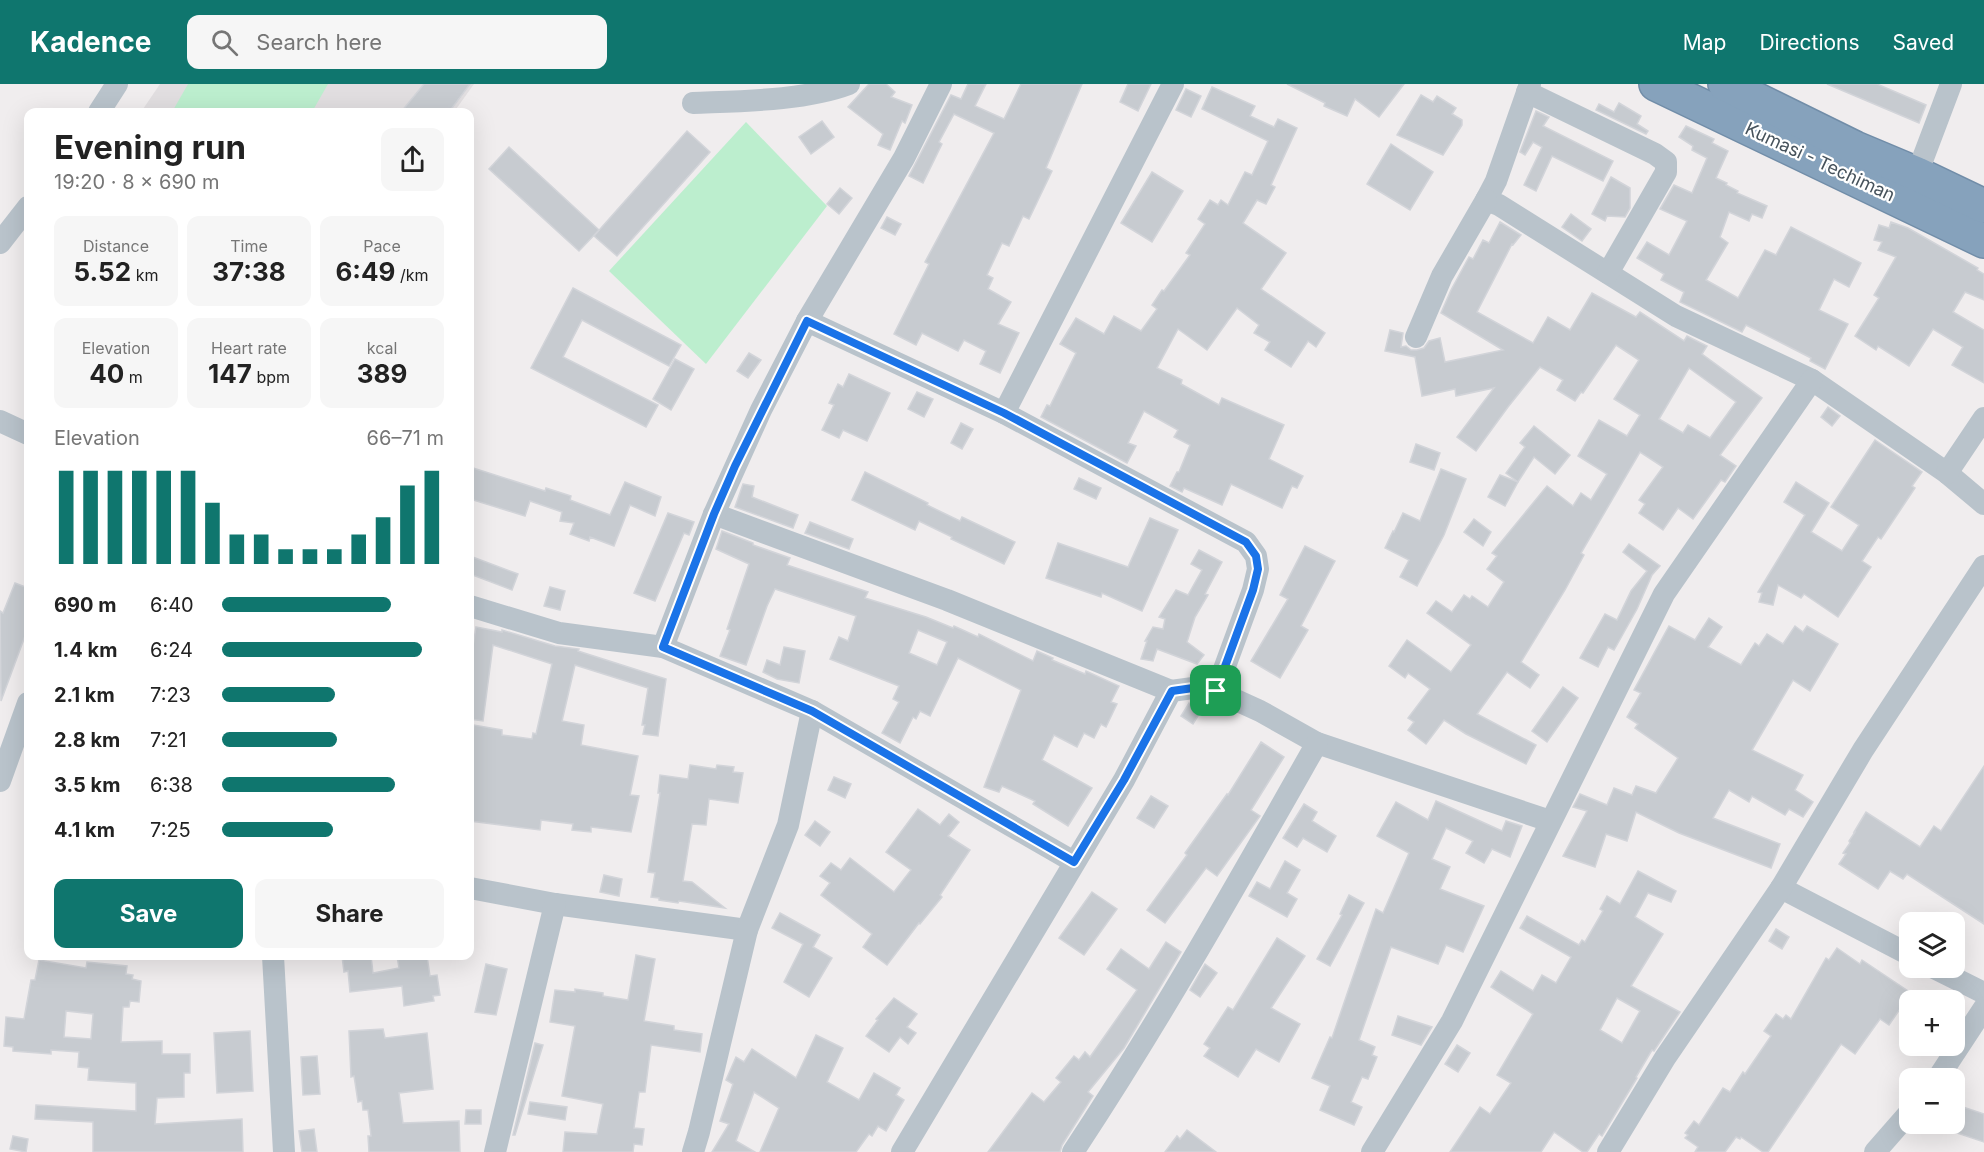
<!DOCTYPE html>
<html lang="en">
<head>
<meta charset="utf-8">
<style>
	:root { --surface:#fff; --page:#f6f6f6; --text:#222; --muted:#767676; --accent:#0f766e }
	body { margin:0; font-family:Inter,sans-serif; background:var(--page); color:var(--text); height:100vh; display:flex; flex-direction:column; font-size:22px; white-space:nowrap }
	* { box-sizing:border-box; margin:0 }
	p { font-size:20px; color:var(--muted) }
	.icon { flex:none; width:33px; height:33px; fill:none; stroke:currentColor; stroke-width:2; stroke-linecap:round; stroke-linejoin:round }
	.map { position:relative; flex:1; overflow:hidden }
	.panel { position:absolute; left:24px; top:24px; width:450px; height:852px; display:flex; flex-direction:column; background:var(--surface); border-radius:12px; box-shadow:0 6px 24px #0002 }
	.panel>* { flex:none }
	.fabs { position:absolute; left:1899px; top:828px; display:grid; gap:12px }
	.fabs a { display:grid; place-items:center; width:66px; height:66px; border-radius:12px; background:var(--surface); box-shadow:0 6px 24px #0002; font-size:30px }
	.pin { position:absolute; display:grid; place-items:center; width:51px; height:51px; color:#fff; margin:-26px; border-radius:12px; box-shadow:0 3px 9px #0006 }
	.round { display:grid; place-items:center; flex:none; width:63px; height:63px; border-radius:12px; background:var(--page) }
	.headline { display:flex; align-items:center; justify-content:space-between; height:102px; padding:0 30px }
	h1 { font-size:33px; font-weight:700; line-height:45px }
	.figures { display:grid; grid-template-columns:repeat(3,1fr); gap:9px; height:102px; padding:6px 30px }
	.figures div { display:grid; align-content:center; border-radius:12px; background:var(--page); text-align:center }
	.figures b { font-size:26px; font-weight:700 }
	.figures small { font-size:16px; font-weight:400 }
	.figures p { font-size:16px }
	.chart { height:168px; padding:12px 30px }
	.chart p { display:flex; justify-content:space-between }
	.chart svg { width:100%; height:108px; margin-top:6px; stroke:var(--accent); stroke-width:6 }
	.cta { display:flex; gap:12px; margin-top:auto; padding:12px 30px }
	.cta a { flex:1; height:69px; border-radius:12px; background:var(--accent); color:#fff; font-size:24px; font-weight:700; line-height:69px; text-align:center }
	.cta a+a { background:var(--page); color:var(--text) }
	ul { padding:0 30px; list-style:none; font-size:20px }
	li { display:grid; grid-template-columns:96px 72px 1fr; align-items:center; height:45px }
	li i { height:15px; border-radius:8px; background:var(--accent) }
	header { display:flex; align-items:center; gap:36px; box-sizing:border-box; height:84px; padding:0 30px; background:var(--accent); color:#fff }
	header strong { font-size:28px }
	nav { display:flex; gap:33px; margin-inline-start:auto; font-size:21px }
	.search { width:420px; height:54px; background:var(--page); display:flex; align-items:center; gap:15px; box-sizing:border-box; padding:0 21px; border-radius:12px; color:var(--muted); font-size:22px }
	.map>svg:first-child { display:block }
	.education { fill:#e1dee0 }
	.green { fill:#bceece }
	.building { fill:#c7cbd0; stroke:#d2d4d9; stroke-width:1.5; fill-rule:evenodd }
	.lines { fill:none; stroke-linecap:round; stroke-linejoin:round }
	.highway-casing { stroke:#718da8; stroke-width:36 }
	.minor { stroke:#b9c3cb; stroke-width:22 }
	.highway { stroke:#86a2bc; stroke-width:33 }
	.route-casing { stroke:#fff; stroke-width:12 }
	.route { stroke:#1a73e8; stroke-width:8 }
	.labels { text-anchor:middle; stroke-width:4.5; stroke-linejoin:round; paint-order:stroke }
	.street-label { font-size:18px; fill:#46525b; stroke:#fff }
</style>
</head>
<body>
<header>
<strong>Kadence</strong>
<div class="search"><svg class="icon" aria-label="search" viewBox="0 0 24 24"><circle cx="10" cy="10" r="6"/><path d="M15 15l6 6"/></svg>Search here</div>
<nav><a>Map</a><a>Directions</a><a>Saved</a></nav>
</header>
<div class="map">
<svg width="1984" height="1068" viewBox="0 0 1984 1068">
	<rect width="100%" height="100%" fill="#f0edee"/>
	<path class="education" d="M160 0H474L454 28H141Z"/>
	<g class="green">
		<path d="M188 0H328L312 28H172Z"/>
		<path d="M746 38 827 122 706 280 609 187Z"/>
	</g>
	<g class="building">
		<path d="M424 0H470L449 28H401Z"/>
		<path d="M869 0H886L895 8 891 13 912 21 905 39 902 37 890 66 878 61 883 50 848 23Z"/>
		<path d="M968 0H986L975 22 1004 35 1021 0H1082L1046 84 1052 87 1029 135 1023 132 1009 162 1002 159 987 191 993 194 988 205 1011 218 998 240 1019 249 1000 289 980 280 986 267 964 256 958 267 922 249 916 261 894 250 929 180 925 178 994 49 954 30 939 58 942 60 923 99 909 92 951 11 961 15Z"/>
		<path d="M1128 0H1151L1138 27 1120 18Z"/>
		<path d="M1287 0H1404L1379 33 1355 15 1347 32 1324 22 1325 19Z"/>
		<path d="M1827 0H1877L1926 21 1919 39Z"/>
		<path d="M1212 3 1255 22 1250 32 1274 43 1278 35 1297 44 1271 101 1275 103 1266 120 1257 116 1243 139 1286 169 1261 205 1325 249 1316 263 1308 257 1291 283 1265 266 1270 258 1254 249 1259 241 1237 224 1207 266 1178 245 1157 284 1182 296 1181 300 1219 321 1222 314 1284 341 1269 375 1303 392 1297 404 1292 402 1282 424 1231 400 1222 421 1184 404 1182 408 1170 402 1177 388H1179L1190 361 1174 353 1178 346 1144 327 1128 359 1136 362 1127 379 1041 333 1047 321 1050 322 1076 269 1060 260 1076 234 1104 250 1114 232 1141 247 1157 225 1152 221 1162 206 1164 207 1190 171 1186 169 1205 140 1198 135 1210 116 1218 121 1221 116 1228 121 1245 88 1252 91 1268 57 1202 25Z"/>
		<path d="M1186 5 1201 12 1191 33 1176 26Z"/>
		<path d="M1421 11 1433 18 1437 12 1456 24 1452 30 1462 36V41L1443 71 1397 51Z"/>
		<path d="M1619 19 1641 32 1637 40 1648 47 1646 50 1596 26 1599 20 1614 28Z"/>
		<path d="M1536 27 1549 33 1543 42 1613 77 1603 97 1552 72 1536 107 1524 101 1542 63 1533 58 1525 71 1520 68Z"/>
		<path d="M822 37 834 53 811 70 799 53Z"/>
		<path d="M1686 42 1714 55 1712 59 1728 67 1716 94 1727 99 1726 101 1738 107 1737 109 1767 122 1762 134 1752 130 1749 137 1729 128 1720 153 1728 159 1706 196 1738 214 1765 166 1776 171 1791 143 1861 179 1849 203 1834 195 1819 226 1848 240 1825 285 1810 277 1811 274 1754 245 1746 241 1742 248 1680 218 1684 208 1661 196 1664 190 1637 174 1647 158 1669 171 1687 137 1660 125 1674 101 1692 109 1707 74 1692 66 1693 62 1679 53Z"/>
		<path d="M687 47 710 68 617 172 594 152Z"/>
		<path d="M1391 60 1433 88 1410 126 1367 100Z"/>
		<path d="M509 63 599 146 579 167 489 85Z"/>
		<path d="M1152 88 1183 107 1152 158 1121 139Z"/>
		<path d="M1611 93 1630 104V124L1625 133 1607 132 1605 137 1592 130Z"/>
		<path d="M840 104 852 114 839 130 827 120Z"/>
		<path d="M1571 130 1591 145 1582 157 1562 143Z"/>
		<path d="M887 133 901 140 895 151 881 144Z"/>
		<path d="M1500 138 1521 151 1513 161 1512 160 1477 228 1533 259 1548 233 1570 246 1592 209 1636 233 1640 228 1684 257 1687 252 1707 262 1702 270 1762 314 1720 371 1736 382 1725 398 1721 396 1693 435 1678 424 1663 446 1639 429 1645 420 1639 416 1663 383 1640 368 1581 469 1584 471 1565 506 1521 578 1539 591 1530 604 1507 588 1477 630 1536 661 1526 680 1466 650 1444 636 1426 660 1408 646 1414 638 1408 634 1430 605 1408 589 1405 594 1389 582 1407 556 1451 588 1471 561 1427 529 1436 517 1452 528 1464 511 1470 515 1472 512 1488 523 1504 498 1487 485 1497 472 1492 469 1547 402 1573 422 1581 409 1591 416 1607 390 1578 372 1599 336 1627 352 1640 331 1614 315 1639 276 1616 261 1583 309 1581 308 1575 317 1557 306 1563 296 1540 283 1508 323 1476 367 1457 353 1494 304 1456 312 1455 305 1422 312 1415 273 1385 267 1390 246 1403 249 1401 263 1406 262 1411 266H1417L1424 264 1429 257 1440 254 1445 278 1503 266 1441 229 1451 206 1469 173 1473 175 1483 156 1489 159ZM1689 284 1736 318 1710 354 1688 341 1683 349 1659 335Z"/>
		<path d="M1891 138 1908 144 1978 184 1977 186 1984 190V216L1965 208 1953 228 1984 246V299L1952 281 1963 263 1933 245 1909 282 1878 262 1876 266 1855 252 1879 214 1874 211 1896 173 1878 166 1882 158 1874 156 1879 141 1889 144Z"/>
		<path d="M573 204 681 261 669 282 582 236 563 273 658 321 646 343 531 284Z"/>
		<path d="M749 269 761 276 748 294 737 287Z"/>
		<path d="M675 275 694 285 671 326 653 315Z"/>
		<path d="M849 290 890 309 867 357 843 346 839 354 822 346 834 321 829 319 838 300 843 303Z"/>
		<path d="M917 308 933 315 924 333 908 325Z"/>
		<path d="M1828 323 1840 332 1832 342 1821 333Z"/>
		<path d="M961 339 973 345 962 365 951 359Z"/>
		<path d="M1534 342 1570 371 1555 390 1534 373 1518 398 1506 389 1525 363 1520 359Z"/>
		<path d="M1875 356 1922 388 1912 402 1915 404 1881 455 1878 453 1862 477 1871 483 1838 533 1804 510 1801 514 1778 501 1773 521 1759 518 1762 509 1758 508 1805 431 1784 418 1796 398 1829 419 1811 448 1842 467 1859 441 1831 423Z"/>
		<path d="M1416 360 1440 369 1434 386 1410 378Z"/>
		<path d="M470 383 545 407 546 404 571 412 570 416 610 431 625 398 661 413 655 432 630 421 614 462 590 453 589 457 570 450 574 439 560 437 562 428 530 417 525 432 470 415Z"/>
		<path d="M1441 385 1466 395 1444 451 1417 502 1400 493 1409 476 1385 464 1393 447 1394 448 1403 429 1420 437Z"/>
		<path d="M865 388 928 419 927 421 960 437 962 433 1015 458 1004 480 951 455 952 453 919 437 915 446 852 416Z"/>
		<path d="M1500 391 1518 398 1505 422 1488 413Z"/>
		<path d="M1079 394 1101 404 1096 415 1074 405Z"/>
		<path d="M743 400 754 402 752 413 798 431 793 444 735 423Z"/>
		<path d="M668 429 694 438 689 451 684 449 655 517 634 509Z"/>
		<path d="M1150 434 1178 446 1142 527 1102 509 1101 513 1046 494 1058 459 1128 483Z"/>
		<path d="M1474 435 1491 448 1483 462 1464 448Z"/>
		<path d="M810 438 853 455 849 465 805 449Z"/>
		<path d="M722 447 753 459V461L790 474 787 481 868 508 865 514 926 533 953 544 954 542 978 553 979 550 1033 577 1037 567 1053 574 1052 576 1085 590 1086 587 1119 602 1111 618 1117 620 1106 643 1101 640 1094 654 1084 649 1077 663 1054 651 1042 676 1092 704 1068 742 1033 720 1035 717 1002 702 999 708 984 703 1021 606 958 574 930 632 920 627 916 635 913 633 900 659 882 649 899 618 893 615 899 602 830 575 839 553 848 557 856 532 775 505 767 522 746 581 720 572 730 546 727 545 749 480 716 465ZM918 546 947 558 937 581 909 569Z"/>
		<path d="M1629 460 1660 482 1652 491 1637 525 1618 559 1614 566 1608 563 1598 583 1580 574 1605 530 1617 536 1631 507 1647 487 1623 468Z"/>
		<path d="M1305 462 1335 477 1301 542 1308 546 1280 594 1251 577 1288 515 1280 511Z"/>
		<path d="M1199 466 1222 478 1205 510 1208 511 1195 533 1187 558 1204 571 1197 580 1157 565 1153 577 1141 575 1147 557H1145L1153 543 1163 545 1165 535 1159 533 1176 506 1188 511 1202 486 1191 480Z"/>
		<path d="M470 472 518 490 512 506 470 490Z"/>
		<path d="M15 499 28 504V544L1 617 0 527 3 529Z"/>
		<path d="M550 503 565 507 560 526 544 522Z"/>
		<path d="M1709 534 1722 543 1708 563 1741 581 1755 559 1759 562 1767 550 1783 560 1795 542 1803 548 1807 542 1838 560 1810 607 1793 596 1752 666 1803 691 1795 706 1813 718 1803 733 1789 725 1785 731 1752 712 1749 718 1729 706 1713 734 1780 760 1771 784 1679 749 1636 728 1627 757 1606 750 1595 783 1563 772 1587 727 1573 723 1580 710 1607 721 1614 704 1632 711 1636 702 1656 709 1678 674 1635 644 1638 640 1627 633 1641 609 1634 606 1669 542 1695 556Z"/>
		<path d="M476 543 502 548V546L555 562 579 565 578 567 666 595 658 652 643 650 645 641H642L648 604 575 581 562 637 584 641 581 661 638 672 630 711 639 712 631 748 591 743V748L572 746 573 740 541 736 540 746 470 737V667L474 641 502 646V651L532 655 533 649 536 650 552 580 493 561 483 637 470 635V581Z"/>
		<path d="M784 563 805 567 799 599 777 595 763 588 767 576 780 581Z"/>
		<path d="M1563 603 1578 614 1547 658 1532 647Z"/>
		<path d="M1189 619 1201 627 1193 640 1181 632Z"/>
		<path d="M1261 658 1284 673 1251 726 1260 732 1217 792 1206 784 1165 839 1147 826 1187 771 1185 769 1227 710 1228 711Z"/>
		<path d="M690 681 716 685 717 681 734 683 733 688 743 689 738 719 709 715 706 741 692 740 683 797 692 798 725 824 679 817 678 819 659 816V814L651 813 655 789 648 788 660 709H658L660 691 688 695Z"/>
		<path d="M1984 682V840L1907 790 1903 795 1890 787 1878 805 1839 780 1846 770 1843 769 1850 759 1849 757 1855 748H1854L1866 728 1920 763 1934 742 1941 747Z"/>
		<path d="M834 693 851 700 845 714 828 706Z"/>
		<path d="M1151 712 1168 722 1154 744 1137 734Z"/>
		<path d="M1436 717 1502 747 1506 737 1522 742 1510 773 1492 765 1484 779 1466 769 1473 757 1446 744 1432 775 1450 783 1440 805 1484 822 1463 868 1446 861 1438 880 1391 863 1359 956 1375 963 1372 971 1377 973 1368 995 1362 993 1351 1018 1362 1023 1354 1041 1320 1026 1330 1002 1312 994 1330 953 1332 954 1376 825 1383 829 1409 769 1377 752 1396 718 1428 736Z"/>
		<path d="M1304 720 1317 728 1312 737 1336 752 1327 768 1303 754 1297 763 1283 754Z"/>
		<path d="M918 725 940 741 949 730 959 738 948 752 970 766 940 811 942 813 920 840 919 839 887 881 863 863 872 850 821 811 830 799 820 792 831 779 841 786 850 774 894 808 911 786 886 768Z"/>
		<path d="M815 737 830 748 820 762 805 751Z"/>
		<path d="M1285 777 1300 786 1287 809 1297 815 1287 833 1249 812 1257 798 1270 805Z"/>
		<path d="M1638 787 1676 807 1671 818 1648 809 1635 833 1663 850 1631 902 1680 928 1654 967 1652 966 1636 993 1637 994 1602 1052 1599 1050 1587 1068H1583L1554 1048 1541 1068H1450L1480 1023 1490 1030 1511 999 1497 991 1533 930 1491 903 1501 887 1533 907 1542 891 1556 899 1571 873 1520 844 1527 832 1579 861 1582 856 1585 858 1603 827 1600 825 1607 812 1620 820ZM1617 914 1640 927 1622 959 1600 946Z"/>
		<path d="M604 791 622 795 619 812 600 808Z"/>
		<path d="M1092 808 1117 825 1084 871 1059 854Z"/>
		<path d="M1349 811 1364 819 1330 882 1317 875 1342 831 1340 830Z"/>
		<path d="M780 829 820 851 813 863 832 874 809 913 784 898 803 860 772 844Z"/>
		<path d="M1776 845 1789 853 1782 865 1769 857Z"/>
		<path d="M1277 854 1305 872 1271 924 1300 940 1279 978 1256 965 1238 993 1204 972 1210 964 1204 960 1228 923 1233 926Z"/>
		<path d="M1166 858 1181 868 1124 964 1088 1008 1093 1012 1062 1061 1060 1068H988L1032 1009 1044 1018 1061 998 1056 994 1074 972 1079 976 1085 968 1090 973 1137 906 1107 885 1121 865 1149 885Z"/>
		<path d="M1837 864 1860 880 1862 876 1911 909 1889 941 1880 935 1855 970 1841 960 1768 1068H1763L1741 1053 1740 1055 1736 1053 1725 1068H1695L1698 1063 1685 1054 1688 1051 1685 1049 1694 1037 1699 1041 1723 1004 1730 1008 1743 988 1745 990 1771 952 1764 947 1776 930 1783 935 1786 931 1791 935 1826 874 1829 876Z"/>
		<path d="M636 871 655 875 644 937 674 942V946L702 950 700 968 651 961 645 1008H639L634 1044 644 1045 642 1061 634 1060 633 1068H563L565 1048 597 1050 603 1020 562 1012 575 942 550 938 555 906 575 908V905L603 909V912L628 916Z"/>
		<path d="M342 872H371L373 889 399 884 397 872H427L430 892 437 891 440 911 433 912 434 917 404 922 402 902 350 908 348 887 344 888Z"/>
		<path d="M39 876 86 884 87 878 127 882 126 890 133 891 132 895 141 897 139 918 130 917 129 923H123L121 958 162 957V970H190V989H184V1013L157 1014 155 1040 242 1035 243 1068H93V1038L35 1035 36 1021 136 1027V999L88 996 89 984 78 983 79 968 51 966V970L13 967V963L4 962 6 933 24 935 31 896H35ZM66 927 93 930 91 955 64 953Z"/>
		<path d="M486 880 507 885 496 931 475 928Z"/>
		<path d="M1205 880 1217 889 1200 913 1190 906Z"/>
		<path d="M894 914 917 930 907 943 916 949 908 960 900 953 889 968 866 952 878 936 876 935Z"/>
		<path d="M1398 932 1432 943 1421 961 1392 951Z"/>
		<path d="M383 945 385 954 427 949 433 1005 399 1009 403 1039 459 1037 460 1068H369L368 1052H371L368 1026H363L362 1017 358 1018 354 992 351 993 349 947Z"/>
		<path d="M250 947 253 1007 217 1009 214 949Z"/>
		<path d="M816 951 843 964 827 998 859 1016 874 989 900 1004 896 1011 904 1016 886 1047 878 1042 872 1052 869 1050 856 1068H760L779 1024 754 1008 736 1057 755 1068H712L729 1040 720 1037 733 1000 726 996 736 973 744 978 752 965 796 994Z"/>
		<path d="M535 959 543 961 515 1051H513Z"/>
		<path d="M1457 961 1470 969 1458 988 1445 980Z"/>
		<path d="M317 972 320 1010 303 1011 301 973Z"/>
		<path d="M530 1018 567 1023 565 1036 528 1030Z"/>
		<path d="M1954 1020 1984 1030V1058L1954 1048Z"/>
		<path d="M466 1026H481V1040H465Z"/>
		<path d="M314 1045 317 1068H302L299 1047Z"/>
		<path d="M1187 1046 1216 1068H1165L1177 1052 1180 1055Z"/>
		<path d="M13 1052 28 1055 26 1068 10 1065Z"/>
	</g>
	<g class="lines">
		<defs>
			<g id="highway">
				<path d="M1656 0 1984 157"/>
				<path d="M1725 0 1855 64 1917 90 1984 122"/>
			</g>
		</defs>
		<use href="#highway" class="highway-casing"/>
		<g class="minor">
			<path d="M1530 0 1496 97 1486 116 1499 121 1676 232 1812 296 1947 389 1984 420"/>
			<path d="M1527 8 1655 70 1666 78V88L1608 189"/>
			<path d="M693 19C740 17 804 17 849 0"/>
			<path d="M99 28 117 0"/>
			<path d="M1917 90 1951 0"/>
			<path d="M0 159 28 123"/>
			<path d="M807 237 1004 329 1246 458 1256 472 1258 485 1253 506 1216 607"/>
			<path d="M1416 253 1442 192 1486 116"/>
			<path d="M1004 329 1173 0"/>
			<path d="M0 337 28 350"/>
			<path d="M1947 389 1984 334"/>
			<path d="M714 430 947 516 1171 607"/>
			<path d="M470 522 559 549 663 563 812 627 1074 778"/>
			<path d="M663 563 714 430 761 326 807 237 904 74 941 0"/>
			<path d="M0 697 28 619"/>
			<path d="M470 804 555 820 747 846"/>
			<path d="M1781 804 1910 871"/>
			<path d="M273 872 284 1068"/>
			<path d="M1934 884 1984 909"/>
			<path d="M1938 994 1984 924"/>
			<path d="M495 1068 555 820"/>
			<path d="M693 1068 699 1048 747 846 788 741 812 627"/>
			<path d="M902 1068 1124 696 1171 607 1193 604 1216 607 1260 627 1317 659 1550 737"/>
			<path d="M1073 1068C1161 935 1238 798 1317 659"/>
			<path d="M1372 1068 1452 937 1664 510 1812 296"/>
			<path d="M1608 1068 1665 974 1781 804 1863 666 1984 482"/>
			<path d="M1875 1068 1910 1028"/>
		</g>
		<use href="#highway" class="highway"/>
	</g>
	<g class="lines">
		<defs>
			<path id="route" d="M807 237 1004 329 1246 458 1256 472 1258 485 1253 506 1216 607 1193 604 1172 607 1124 696 1074 778 812 627 663 563 714 430 735 382Z"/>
		</defs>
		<use href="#route" class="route-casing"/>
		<use href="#route" class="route"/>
	</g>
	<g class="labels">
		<g class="street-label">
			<text transform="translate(1820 78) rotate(25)" y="6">Kumasi - Techiman</text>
		</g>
	</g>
</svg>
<div class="fabs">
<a><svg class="icon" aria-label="layers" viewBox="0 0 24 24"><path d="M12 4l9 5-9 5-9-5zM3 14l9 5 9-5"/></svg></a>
<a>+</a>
<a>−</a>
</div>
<div class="pin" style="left:1216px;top:607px;background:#1e9e55"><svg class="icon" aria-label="arrive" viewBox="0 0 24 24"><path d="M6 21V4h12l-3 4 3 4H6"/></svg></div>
<section class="panel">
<div class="headline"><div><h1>Evening run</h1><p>19:20 · 8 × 690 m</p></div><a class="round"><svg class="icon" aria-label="share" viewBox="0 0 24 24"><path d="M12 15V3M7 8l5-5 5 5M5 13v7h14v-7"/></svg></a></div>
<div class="figures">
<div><p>Distance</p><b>5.52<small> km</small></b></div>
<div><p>Time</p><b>37:38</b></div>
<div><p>Pace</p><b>6:49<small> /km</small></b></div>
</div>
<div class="figures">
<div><p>Elevation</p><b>40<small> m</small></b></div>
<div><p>Heart rate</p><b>147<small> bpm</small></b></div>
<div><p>kcal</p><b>389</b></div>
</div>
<div class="chart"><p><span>Elevation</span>66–71 m</p>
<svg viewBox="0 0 160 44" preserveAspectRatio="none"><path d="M5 44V6M15 44V6M25 44V6M35 44V6M45 44V6M55 44V6M65 44V19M75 44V32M85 44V32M95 44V38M105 44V38M115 44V38M125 44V32M135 44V25M145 44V12M155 44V6"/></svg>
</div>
<ul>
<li><b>690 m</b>6:40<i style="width:76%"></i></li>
<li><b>1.4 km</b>6:24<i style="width:90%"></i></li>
<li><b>2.1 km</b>7:23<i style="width:51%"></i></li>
<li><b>2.8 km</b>7:21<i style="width:52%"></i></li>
<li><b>3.5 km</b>6:38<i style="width:78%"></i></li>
<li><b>4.1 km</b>7:25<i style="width:50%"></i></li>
</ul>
<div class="cta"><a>Save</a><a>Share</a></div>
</section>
</div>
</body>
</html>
